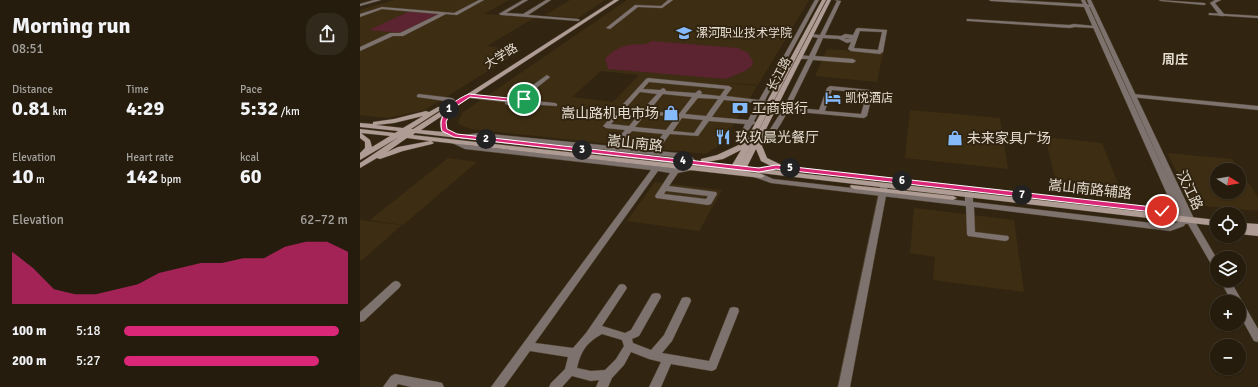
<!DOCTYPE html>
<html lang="en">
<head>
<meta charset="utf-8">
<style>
	:root { --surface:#251c0d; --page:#31291b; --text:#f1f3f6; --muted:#a3a19d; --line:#423a2e; --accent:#db2777 }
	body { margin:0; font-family:Signika,"Noto Sans SC",sans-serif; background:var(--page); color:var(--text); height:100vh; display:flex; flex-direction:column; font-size:15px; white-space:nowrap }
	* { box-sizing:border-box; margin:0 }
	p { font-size:13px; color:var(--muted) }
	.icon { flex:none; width:22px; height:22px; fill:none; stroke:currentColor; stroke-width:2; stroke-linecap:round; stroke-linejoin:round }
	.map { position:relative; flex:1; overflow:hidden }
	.side { display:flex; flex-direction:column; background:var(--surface); width:360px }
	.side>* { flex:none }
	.needle { width:26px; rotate:101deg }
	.controls { position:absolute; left:850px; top:163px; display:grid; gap:8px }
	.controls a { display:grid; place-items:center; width:36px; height:36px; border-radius:50%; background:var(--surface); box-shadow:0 1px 3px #0004,0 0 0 1px var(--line); font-size:20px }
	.pin { position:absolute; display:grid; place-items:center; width:34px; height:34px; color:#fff; margin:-17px; border:2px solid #fff; border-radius:50%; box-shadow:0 1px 4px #0007 }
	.km { position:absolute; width:20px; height:20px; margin:-10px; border-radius:50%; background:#222; color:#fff; font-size:11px; line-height:20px; text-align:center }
	.round { display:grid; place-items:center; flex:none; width:42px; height:42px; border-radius:16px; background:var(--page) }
	.head { display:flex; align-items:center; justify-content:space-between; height:68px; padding:0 12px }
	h1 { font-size:22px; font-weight:700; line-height:30px }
	.figures { display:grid; grid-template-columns:repeat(3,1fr); gap:6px; height:68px; padding:4px 12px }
	.figures div { display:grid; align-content:center }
	.figures b { font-size:20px; font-weight:700 }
	.figures small { font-size:11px; font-weight:400 }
	.figures p { font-size:11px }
	.chart { height:112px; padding:8px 12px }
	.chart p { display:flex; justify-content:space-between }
	.chart svg { width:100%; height:72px; margin-top:4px; fill:var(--accent); opacity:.7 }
	ul { padding:0 12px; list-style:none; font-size:13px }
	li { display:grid; grid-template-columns:64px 48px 1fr; align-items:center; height:30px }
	li i { height:10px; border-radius:5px; background:var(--accent) }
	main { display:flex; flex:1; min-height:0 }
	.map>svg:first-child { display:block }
	.built { fill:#3d2d13; fill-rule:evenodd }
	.green { fill:#5c2330 }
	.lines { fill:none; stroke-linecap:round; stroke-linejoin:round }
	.minor-casing { stroke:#4e4230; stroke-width:1 }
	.tertiary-casing { stroke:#4e4230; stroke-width:1 }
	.secondary-casing { stroke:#4e4230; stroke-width:1 }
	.minor { fill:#7d726d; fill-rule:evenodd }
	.tertiary { fill:#7d726d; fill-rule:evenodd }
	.secondary { fill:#af9c95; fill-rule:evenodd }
	.route { fill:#db2777; stroke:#fff }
	.labels { text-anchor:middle; stroke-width:4; stroke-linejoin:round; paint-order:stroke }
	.far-poi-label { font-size:12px; fill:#e5ddd1; stroke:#312511; text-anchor:start }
	.far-street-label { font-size:12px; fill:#e5ddd1; stroke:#312511 }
	.far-quarter-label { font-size:13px; font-weight:bold; fill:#e5ddd1; stroke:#312511 }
	.poi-label { font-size:14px; fill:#e5ddd1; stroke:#312511; text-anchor:start }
	.street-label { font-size:14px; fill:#e5ddd1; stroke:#312511 }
</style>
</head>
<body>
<main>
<section class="side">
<div class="head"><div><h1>Morning run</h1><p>08:51</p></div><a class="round"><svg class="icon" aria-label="share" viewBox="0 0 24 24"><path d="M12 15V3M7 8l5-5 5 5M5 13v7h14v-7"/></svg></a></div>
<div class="figures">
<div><p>Distance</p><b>0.81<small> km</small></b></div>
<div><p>Time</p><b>4:29</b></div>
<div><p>Pace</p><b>5:32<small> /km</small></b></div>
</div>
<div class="figures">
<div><p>Elevation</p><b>10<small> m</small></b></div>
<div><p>Heart rate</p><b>142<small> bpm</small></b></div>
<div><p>kcal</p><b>60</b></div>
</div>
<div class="chart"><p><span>Elevation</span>62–72 m</p>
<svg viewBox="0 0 160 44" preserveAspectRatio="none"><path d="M0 44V12L10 22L20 35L30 38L40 38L50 35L60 32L70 25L80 22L90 19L100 19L110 16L120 16L130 9L140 6L150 6L160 12V44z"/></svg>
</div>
<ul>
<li><b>100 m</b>5:18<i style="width:96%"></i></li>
<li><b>200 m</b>5:27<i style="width:87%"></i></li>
</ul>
</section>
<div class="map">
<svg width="898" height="387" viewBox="0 0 898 387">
	<rect width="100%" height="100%" fill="#312511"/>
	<g class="built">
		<path d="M34 0H149L124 14 174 18 127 46 162 50 65 110 27 118 0 115V10Z"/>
		<path d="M210 0H245L218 18 185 15Z"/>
		<path d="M267 0H449L398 85 348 81 397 86 362 144 346 154 111 129 102 126 98 122 102 113ZM241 71 279 75 253 102 212 97Z"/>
		<path d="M467 49 523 53 517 82 455 76Z"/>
		<path d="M550 110 640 118 648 169 545 158Z"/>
		<path d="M685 137 742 143 759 186 695 179Z"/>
		<path d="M807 153 872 159 898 197V211L845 206 831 199ZM857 170H879V192H857Z"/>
		<path d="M88 158 117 162 43 225 10 220Z"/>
		<path d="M295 182 362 190 339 231 267 221Z"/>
		<path d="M554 208 654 220 664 292 573 280 575 257 550 253Z"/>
		<path d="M0 220 42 225 2 260H0Z"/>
	</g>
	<g class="green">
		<path d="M50 11 81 14 41 33 9 30Z"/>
		<path d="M292 41 378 48 388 53 393 62 392 66 385 71 366 79 248 69 245 59C251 52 260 46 270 45 277 43 286 46 292 41Z"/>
	</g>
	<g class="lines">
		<defs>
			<g id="minor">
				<path d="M14 0H21L0 6V4Z"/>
				<path d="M119 0H124L97 15 86 14 43 36H33L0 51V47L30 33H40L79 14 22 9 0 17V14L22 7 94 13Z"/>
				<path d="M163 0H168L146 13 163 14 186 0H191L168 15 218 19 220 20 218 21 141 15 139 14Z"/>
				<path d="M308 0H313L302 8 278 7 250 29 246 28 275 5 301 6Z"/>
				<path d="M455 0H459L405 100 407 102 403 104 394 121 396 123 392 125 387 133 391 143 389 144H385L381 133 385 124 349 121 338 136 310 134 297 151 329 154 337 162 333 164 324 158 255 151 251 153H248V150L120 137 102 139 99 137 102 135 120 133 251 146 265 130 246 128 243 126 286 79 288 78 369 86 372 88 366 96 399 100ZM289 82 365 89 360 96 341 94 342 92 339 90 335 93 306 91 305 89 303 88 300 90 283 89ZM280 92 297 94 282 110 265 109ZM303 94 332 97 319 114 289 111ZM338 98 358 99 346 116 325 114ZM364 100 397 103 388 120 352 117ZM262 112 279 114 269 126 251 124ZM286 114 316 117 306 130 275 127ZM322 118 343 120 334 133 313 131ZM272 131 303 134 290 150 258 147Z"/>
				<path d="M475 0 481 1 465 35 481 36 485 34 493 35 496 29 498 28 527 30 523 52 520 54 491 51 488 49 491 42 487 43 479 39 463 38 455 56 493 59 496 61 493 63 453 60 430 107 459 110 467 88 470 86 510 90 513 92 507 116 504 118 428 111C421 123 412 145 395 142L393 141 407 134 423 109 448 59H440L437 57 440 55 449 56 458 38 448 36 451 34 460 35 477 1ZM500 31 522 32 518 50 494 48ZM486 38H491L485 39ZM472 90 507 93 501 114 465 111Z"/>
				<path d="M799 0 844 3 846 4 844 5 801 1Z"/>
				<path d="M855 0H861L855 3 864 14V16H860L850 3Z"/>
				<path d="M607 19 709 25 714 24 734 26 736 27 734 28 715 27 710 28 609 21H607Z"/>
				<path d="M187 75 190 77 189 78 165 97 167 99 166 100 195 103 197 104V106L162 104 151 106 145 104V102L109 98 106 96 109 94 148 98 150 97 159 95ZM160 99 156 102H151L154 100Z"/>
				<path d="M59 94 92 98 95 100 92 102 57 97V95Z"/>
				<path d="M773 94 898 106V110L771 97V95Z"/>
				<path d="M94 140 107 145 313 168 315 165H321V167L332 166 333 168 332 170 318 173 309 186 356 192 357 194 351 204 348 205 296 198 295 196 310 173 298 171 175 343 213 348 226 333 259 285 262 284 265 285 267 288 242 326 265 333 271 330 292 294 296 293 300 294 301 297 279 336 272 339 273 343 291 350 304 335 322 298 326 297 330 298 331 301 312 341 302 353 349 361 370 308 374 307 378 308 379 311 356 369 352 371 311 364 301 387H289L301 362 289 359 271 352 264 365 252 378 248 387H236L239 380 231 381 212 376 202 387H189L191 383 205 369 208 357 170 351 144 387H131L291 170 105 149 92 143 90 142ZM306 191 348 196 346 199 304 194ZM242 334 262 340 264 346 256 359 245 370 231 371 217 368C221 351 226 343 242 334Z"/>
				<path d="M416 165 802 208 822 217 823 219 819 222 800 213 416 169 399 172 395 170 396 168Z"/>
				<path d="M394 173H400L413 179 605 201V194L609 192 613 194V202L809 225 821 221 825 224 824 226 810 231 614 207 615 232 648 236 649 238 648 240 645 241 608 236 607 234 606 206 411 183 394 177 393 175Z"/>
				<path d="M36 281 39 282 41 285 39 288 4 321 0 322V312L33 282Z"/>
				<path d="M35 374 78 382 82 383 84 387H51L38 384 36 387H23L31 376Z"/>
			</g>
			<g id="tertiary">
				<path d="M629 0H653L723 4 721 0H725L727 4 729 5 727 0H731L837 225 857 259V270L854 269 828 224H824L818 219 724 7 631 1ZM729 7H730L813 190Z"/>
				<path d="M849 13 898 16V18L851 15H849Z"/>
				<path d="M521 183H527L528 185 490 387H478Z"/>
				<path d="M860 280H870L898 329V342L894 341 879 314V302H872Z"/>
			</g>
			<g id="secondary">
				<path d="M254 0H259L91 110 86 122 87 129 95 134 341 162V159L357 155 385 142 462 0H466L380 166 467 0H471L400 141 407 158 428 168 429 170 428 172 857 220V226L383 171 401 174 405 176 401 178 71 141 74 143 72 144 43 151 20 159 17 158 0 168V163L39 137 0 160V153L5 148V142L0 138V129L35 133 38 131 0 127V123L13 124V122L34 119 66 111 69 112 78 107H82V109L51 129H53ZM63 116 43 128 16 125 34 123ZM82 116 80 122 81 130 84 132 61 130ZM1 133 30 136 12 147 10 140ZM55 133 372 170 53 135ZM47 138 70 141 38 147 27 152ZM396 149 401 161 421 171 387 167ZM381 150 372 165 347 162 363 159Z"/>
				<path d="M491 185 593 196 597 198 593 200 494 189 490 187Z"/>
				<path d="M883 223 898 224V230L889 229 898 230V236L879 234V228H882L879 226Z"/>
			</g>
		</defs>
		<use href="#minor" class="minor-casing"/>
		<use href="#tertiary" class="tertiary-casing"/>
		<use href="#secondary" class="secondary-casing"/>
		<use href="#minor" class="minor"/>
		<use href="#tertiary" class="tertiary"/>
		<use href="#secondary" class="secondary"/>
	</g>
	<path class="route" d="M109 94 148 98 157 96 166 99 164 101 157 99 148 101 110 97 92 109 86 122 87 129 97 134 399 168 416 165 802 208 805 211 802 213 416 169 399 172 94 137 82 131C77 113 94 100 109 94Z"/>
	<defs>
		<symbol id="university-bare" viewBox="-9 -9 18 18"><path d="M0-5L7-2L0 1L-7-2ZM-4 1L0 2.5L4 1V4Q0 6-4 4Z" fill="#85bbfb" stroke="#312511" stroke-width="2.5" paint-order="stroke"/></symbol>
		<symbol id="hotel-bare" viewBox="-9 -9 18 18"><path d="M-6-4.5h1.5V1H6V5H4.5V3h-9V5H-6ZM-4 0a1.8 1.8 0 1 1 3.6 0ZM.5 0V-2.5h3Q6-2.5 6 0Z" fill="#85bbfb" stroke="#312511" stroke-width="2.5" paint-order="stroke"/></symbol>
		<symbol id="bank-bare" viewBox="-9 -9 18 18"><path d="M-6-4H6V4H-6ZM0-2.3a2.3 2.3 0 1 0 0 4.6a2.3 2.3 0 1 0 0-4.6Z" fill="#85bbfb" stroke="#312511" stroke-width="2.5" paint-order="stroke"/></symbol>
		<symbol id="shop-bare" viewBox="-9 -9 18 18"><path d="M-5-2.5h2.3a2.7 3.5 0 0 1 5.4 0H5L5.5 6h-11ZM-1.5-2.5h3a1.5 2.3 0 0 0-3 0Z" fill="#85bbfb" stroke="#312511" stroke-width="2.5" paint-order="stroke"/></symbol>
		<symbol id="restaurant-bare" viewBox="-9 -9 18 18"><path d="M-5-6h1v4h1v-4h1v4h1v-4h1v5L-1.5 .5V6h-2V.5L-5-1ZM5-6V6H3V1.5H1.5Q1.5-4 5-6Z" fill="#85bbfb" stroke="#312511" stroke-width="2.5" paint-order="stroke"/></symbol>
	</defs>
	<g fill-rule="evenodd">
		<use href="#university-bare" x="313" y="22" width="22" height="22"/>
		<use href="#hotel-bare" x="462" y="87" width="22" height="22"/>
		<use href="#bank-bare" x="369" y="97" width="22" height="22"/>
		<use href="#shop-bare" x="300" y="102" width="22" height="22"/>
		<use href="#restaurant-bare" x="352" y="126" width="22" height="22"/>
		<use href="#shop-bare" x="584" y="127" width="22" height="22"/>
	</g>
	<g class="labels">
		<g class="far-poi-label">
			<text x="336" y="37">漯河职业技术学院</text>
			<text x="485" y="102">凯悦酒店</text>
		</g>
		<g class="far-street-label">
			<text transform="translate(141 56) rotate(-32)" y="4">大学路</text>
			<text transform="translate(419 74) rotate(-62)" y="4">长江路</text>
		</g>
		<g class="far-quarter-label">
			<text x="815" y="64">周庄</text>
		</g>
		<g class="poi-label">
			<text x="392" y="113">工商银行</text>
			<text x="299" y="118" text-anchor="end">嵩山路机电市场</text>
			<text x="375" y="142">玖玖晨光餐厅</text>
			<text x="607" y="143">未来家具广场</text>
		</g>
		<g class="street-label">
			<text transform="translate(275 143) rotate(6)" y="5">嵩山南路</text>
			<text transform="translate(730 189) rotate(6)" y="5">嵩山南路辅路</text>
			<text transform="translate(830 190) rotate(65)" y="5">汉江路</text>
		</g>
	</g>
</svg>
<div class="controls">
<a><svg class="needle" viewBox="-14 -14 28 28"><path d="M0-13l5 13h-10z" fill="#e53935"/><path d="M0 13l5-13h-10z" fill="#a3a19d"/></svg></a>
<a><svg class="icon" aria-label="locate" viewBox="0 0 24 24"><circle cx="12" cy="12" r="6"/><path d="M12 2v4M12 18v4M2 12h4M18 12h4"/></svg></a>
<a><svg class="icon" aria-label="layers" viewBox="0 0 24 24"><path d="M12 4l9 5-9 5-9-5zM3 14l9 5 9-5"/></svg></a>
<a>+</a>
<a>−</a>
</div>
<div class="pin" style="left:164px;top:99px;background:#1e9e55"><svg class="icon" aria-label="arrive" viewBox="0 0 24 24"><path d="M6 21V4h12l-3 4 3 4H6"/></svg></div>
<div class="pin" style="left:802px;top:211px;background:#d93025"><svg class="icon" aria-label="check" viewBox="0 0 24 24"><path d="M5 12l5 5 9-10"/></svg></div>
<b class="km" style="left:89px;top:109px">1</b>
<b class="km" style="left:126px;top:139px">2</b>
<b class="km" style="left:222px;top:150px">3</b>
<b class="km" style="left:323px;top:161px">4</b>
<b class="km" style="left:430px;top:168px">5</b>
<b class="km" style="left:542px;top:181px">6</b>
<b class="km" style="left:662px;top:195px">7</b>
</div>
</main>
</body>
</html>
